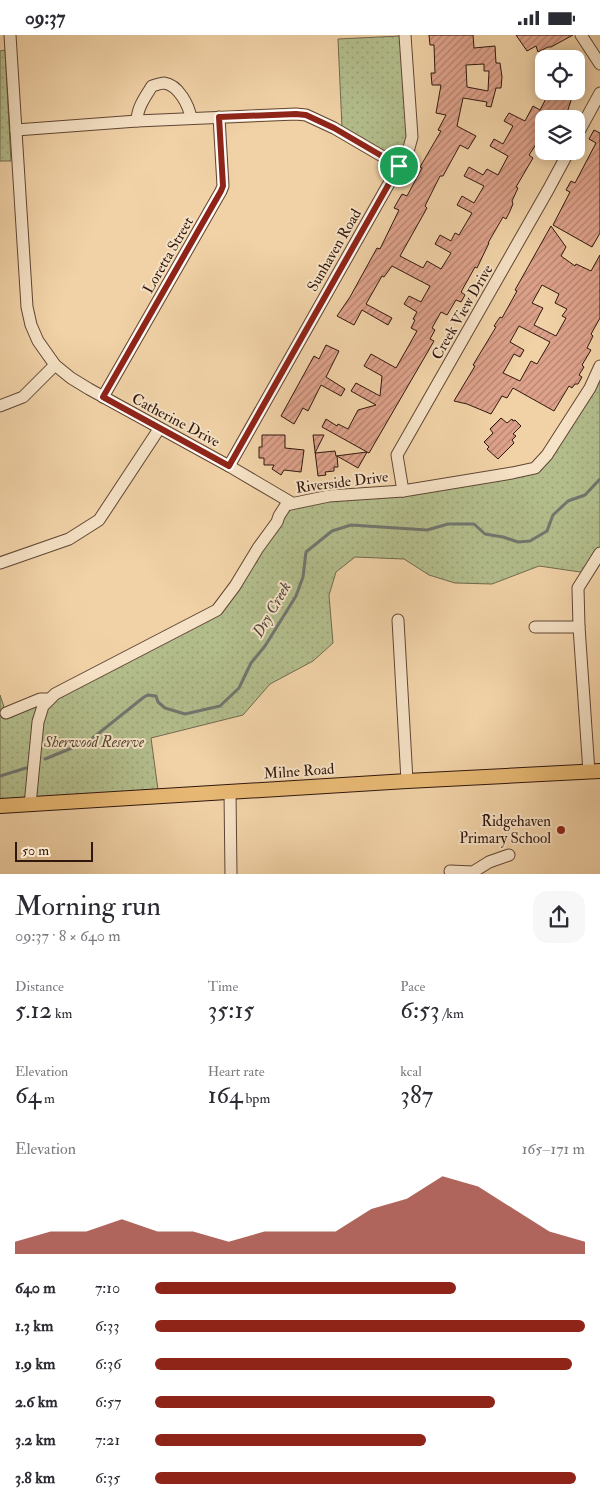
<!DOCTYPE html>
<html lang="en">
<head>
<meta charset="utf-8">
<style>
	:root { --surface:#fff; --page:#f7f7f7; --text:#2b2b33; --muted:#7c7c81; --accent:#8f2418 }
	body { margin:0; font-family:"IM FELL Double Pica",serif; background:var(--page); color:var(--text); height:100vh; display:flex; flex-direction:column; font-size:19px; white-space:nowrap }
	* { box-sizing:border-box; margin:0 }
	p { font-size:16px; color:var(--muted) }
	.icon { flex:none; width:28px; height:28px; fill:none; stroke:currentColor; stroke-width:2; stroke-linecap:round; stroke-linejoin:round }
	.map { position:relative; height:839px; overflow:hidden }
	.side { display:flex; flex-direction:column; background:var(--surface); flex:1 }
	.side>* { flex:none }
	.tools { position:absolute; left:535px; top:15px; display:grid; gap:10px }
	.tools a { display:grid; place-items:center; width:50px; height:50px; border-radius:10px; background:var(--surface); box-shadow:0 2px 12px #0003; font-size:25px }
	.scale { position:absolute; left:15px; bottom:12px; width:78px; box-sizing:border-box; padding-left:5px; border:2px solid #30170e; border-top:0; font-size:14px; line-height:18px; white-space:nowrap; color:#30170e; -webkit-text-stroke:4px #f6e2c6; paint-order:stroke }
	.pin { position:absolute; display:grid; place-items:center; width:42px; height:42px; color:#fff; margin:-21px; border:2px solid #fff; border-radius:50%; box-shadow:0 1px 5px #0007 }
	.round { display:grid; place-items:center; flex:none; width:52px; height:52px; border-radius:15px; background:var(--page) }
	.summary { display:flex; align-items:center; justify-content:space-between; height:85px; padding:0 15px }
	h1 { font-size:28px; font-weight:600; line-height:38px }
	.metrics { display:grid; grid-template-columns:repeat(3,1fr); gap:8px; height:85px; padding:5px 15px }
	.metrics div { display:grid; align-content:center }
	.metrics b { font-size:25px; font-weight:600 }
	.metrics small { font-size:14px; font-weight:400 }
	.metrics p { font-size:14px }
	.chart { height:140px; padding:10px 15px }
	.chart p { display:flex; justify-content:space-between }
	.chart svg { width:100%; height:90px; margin-top:5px; fill:var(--accent); opacity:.7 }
	ul { padding:0 15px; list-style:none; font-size:16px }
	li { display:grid; grid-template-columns:80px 60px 1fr; align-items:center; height:38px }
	li i { height:12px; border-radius:6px; background:var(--accent) }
	.status { display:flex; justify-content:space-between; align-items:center; height:35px; padding:0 25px; background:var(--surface); direction:ltr }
	.status svg { height:14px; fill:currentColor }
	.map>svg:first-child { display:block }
	.park { fill:url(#park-dots); stroke:#726a4d }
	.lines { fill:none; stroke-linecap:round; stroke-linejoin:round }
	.stream { stroke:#71766f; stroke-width:3 }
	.building { fill:url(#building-hatch); stroke:#30170e; fill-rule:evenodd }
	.minor-casing { stroke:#604634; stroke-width:13 }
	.major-casing { stroke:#30170e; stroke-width:16 }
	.minor { stroke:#f6e2c6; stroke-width:11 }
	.major { stroke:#e8b974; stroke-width:14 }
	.route-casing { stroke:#fff; stroke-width:10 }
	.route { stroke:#8f2418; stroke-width:6 }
	.poi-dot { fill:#8f2418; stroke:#f6e2c6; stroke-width:2 }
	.labels { text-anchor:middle; stroke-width:4; stroke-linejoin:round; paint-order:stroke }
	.street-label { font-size:15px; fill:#30170e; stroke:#f6e2c6 }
	.park-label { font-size:15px; font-style:italic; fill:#574934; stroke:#f6e2c6 }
	.poi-label { font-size:15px; fill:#30170e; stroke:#f6e2c6; text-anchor:end }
	.water-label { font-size:16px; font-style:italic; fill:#51473f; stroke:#f6e2c6 }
</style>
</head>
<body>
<div class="status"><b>09:37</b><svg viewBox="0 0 49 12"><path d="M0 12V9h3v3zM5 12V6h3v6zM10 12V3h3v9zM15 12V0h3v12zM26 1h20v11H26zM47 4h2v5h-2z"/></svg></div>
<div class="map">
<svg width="600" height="839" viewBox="0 0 600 839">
	<defs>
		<pattern id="park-dots" width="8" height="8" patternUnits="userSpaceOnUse" patternTransform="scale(1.25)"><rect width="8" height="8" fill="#b3bd8c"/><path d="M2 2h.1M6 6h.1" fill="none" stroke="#9aa278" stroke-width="1.8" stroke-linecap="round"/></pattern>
		<pattern id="building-hatch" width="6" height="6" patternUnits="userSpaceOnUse" patternTransform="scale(1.25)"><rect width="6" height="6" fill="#dea28b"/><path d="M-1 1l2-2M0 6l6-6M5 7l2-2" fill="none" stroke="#b48370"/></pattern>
	</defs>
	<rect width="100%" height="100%" fill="#f1d2a7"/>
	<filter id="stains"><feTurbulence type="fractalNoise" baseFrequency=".004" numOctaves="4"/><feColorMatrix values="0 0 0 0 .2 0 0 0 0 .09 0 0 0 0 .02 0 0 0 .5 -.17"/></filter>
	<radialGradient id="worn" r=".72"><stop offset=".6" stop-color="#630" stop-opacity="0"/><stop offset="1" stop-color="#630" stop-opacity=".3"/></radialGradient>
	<g class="park">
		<path d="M400 1 408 99 405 112 397 123 342 93 338 4Z"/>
		<path d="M5 15 11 126H0V16Z"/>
		<path d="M600 327V519L587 538 539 531 492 549 455 548 429 540 404 524 355 522 336 537 329 560 333 608 313 626 270 649 243 680 151 703 159 762 0 771V660L6 678 40 664 217 575 281 483 294 472 535 433Z"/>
	</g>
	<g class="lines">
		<g class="stream">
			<path d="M45 724 89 706 144 662 148 660 156 661 158 667 165 673 185 679 220 671 239 653 251 628 265 611 296 561 303 542 306 517 332 496 351 490 427 495 448 489H474L485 499 503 502 518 507 530 506 547 496 553 480 568 466 585 460 600 444"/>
			<path d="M0 741 26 733"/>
		</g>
	</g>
	<g class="building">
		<path d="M429 0H473L474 13 495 11 496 28H500L502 42 501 53H496L491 72 486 71 487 67 463 63 457 91 476 101 468 114 460 110 443 141H440L425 171 427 173 400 221 423 233 427 226 441 234 451 218 435 209 440 200 451 206 455 198 459 200 472 178 457 170 462 161 474 168 484 151 464 141 469 132 483 140 487 134 498 140 508 121 490 111 494 104 503 109 513 91 504 86 509 78 525 86 533 71 540 75 550 56H574L565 84H544V107L539 105 529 120 533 123 516 152 518 153 512 166 513 169 510 176 506 184 503 182 488 208H489L477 233 475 232 461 257 465 260 461 267 456 265 447 280 441 277 432 293 435 295 430 304 434 306 369 418 367 417 358 433 337 421 338 432H334V436L325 437 326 440 318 441 313 400H324L315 418 335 416 336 421 367 417 322 392 326 384 337 391 338 389 348 394 358 375 376 370 351 356 356 348 380 361 382 341 364 331 371 319 396 333 417 296 411 293 415 285 413 284 417 277 404 269 409 261 421 267 430 251 392 231 384 242 382 241 366 269 392 283 388 290 362 275 354 290 337 281 350 262 377 213 380 214 399 175 394 173 402 159 407 161 422 133 420 132 441 96 438 95 446 80 436 78 441 50H432L431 38H435L434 10H430ZM484 29V36H489L488 56 467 52 466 30Z"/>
		<path d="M516 0H573L551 12H548L538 17 536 11 527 16Z"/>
		<path d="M594 95 600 98V198L592 212 553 190 570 157 566 155 571 146 575 148 596 108 589 104Z"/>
		<path d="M551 191 566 212 561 221 575 231 576 229 591 236 600 220V283L591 299 593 301 587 313 591 315 582 330 584 332 579 340 582 342 578 349H575L572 353 569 351 554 376 513 353 507 363 502 361 491 379 467 369 454 366 475 331 473 330 496 292 494 291 500 282 502 283 517 256 515 255ZM542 250 559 259 555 268 567 274 562 281 566 283 556 301 534 290 543 273 532 268ZM519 291 550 307 537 329 531 326 520 346 503 338 514 319 520 322 524 315 510 307Z"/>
		<path d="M326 310 339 316 326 342 345 354 341 361 321 350 308 376 303 373 294 389 281 381 314 321 319 324Z"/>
		<path d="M501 383 507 388 512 384 513 386 515 385 521 391 513 399 516 401 512 405 514 408 498 424 487 414 489 412 484 407 493 398 490 394Z"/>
		<path d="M262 400H285V413L304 415 301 437 284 435 281 440 272 434 274 430H264V423H259V412H262Z"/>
	</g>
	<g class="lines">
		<defs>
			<g id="minor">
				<path d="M10 0 27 272 31 290 38 306 55 330 71 343 89 354 229 431 292 468"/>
				<path d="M581 0 600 29"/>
				<path d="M137 86C137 73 145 62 152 51 156 50 161 48 164 48 179 50 189 71 191 83"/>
				<path d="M16 95 137 86 296 79 306 80 334 93 399 131"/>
				<path d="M576 102 600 58"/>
				<path d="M103 362 221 156 223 151 219 82"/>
				<path d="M0 371 23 362 55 330"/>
				<path d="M229 431 409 113 412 102 405 0"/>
				<path d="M403 456 397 420 548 155 569 116"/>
				<path d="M0 528 69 504 99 485 159 394"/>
				<path d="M398 585 407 746"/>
				<path d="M535 592H579"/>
				<path d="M6 678 40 664H50"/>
				<path d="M589 737 579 592 578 553 600 518"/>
				<path d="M230 757 231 839"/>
				<path d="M30 770 38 687 43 671 55 659 217 575 235 551 258 513 277 487 279 481 286 470 329 461 403 456 512 438 535 433 547 420 590 353 600 331"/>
				<path d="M450 836 473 837 489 827 509 820"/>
			</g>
			<path id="major" d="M0 771 407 746 600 736"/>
		</defs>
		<use href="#minor" class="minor-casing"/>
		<use href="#major" class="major-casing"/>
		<use href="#minor" class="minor"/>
		<use href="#major" class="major"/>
	</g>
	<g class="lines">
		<defs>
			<path id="route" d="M296 79 306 80 334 93 399 131 229 431 103 362 221 156 223 151 219 82Z"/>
		</defs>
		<use href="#route" class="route-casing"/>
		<use href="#route" class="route"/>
	</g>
	<circle class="poi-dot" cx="561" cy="795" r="5"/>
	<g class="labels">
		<g class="street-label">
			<text transform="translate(334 215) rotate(-60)" y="5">Sunhaven Road</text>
			<text transform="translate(168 220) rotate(-60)" y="5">Loretta Street</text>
			<text transform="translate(462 277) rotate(-60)" y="5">Creek View Drive</text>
			<text transform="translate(176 385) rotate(28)" y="5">Catherine Drive</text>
			<text transform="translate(342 447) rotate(-7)" y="5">Riverside Drive</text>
			<text transform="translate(299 736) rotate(-4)" y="5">Milne Road</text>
		</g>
		<g class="park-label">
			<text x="94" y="712">Sherwood Reserve</text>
		</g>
		<g class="poi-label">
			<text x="551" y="791">Ridgehaven<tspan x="551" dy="17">Primary School</tspan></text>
		</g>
		<g class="water-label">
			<text transform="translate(271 574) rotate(-60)" y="6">Dry Creek</text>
		</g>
	</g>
	<rect width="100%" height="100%" filter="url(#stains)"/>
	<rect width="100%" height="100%" fill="url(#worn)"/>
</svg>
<div class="tools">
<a><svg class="icon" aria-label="locate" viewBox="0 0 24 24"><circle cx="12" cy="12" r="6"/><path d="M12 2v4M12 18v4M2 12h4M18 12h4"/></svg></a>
<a><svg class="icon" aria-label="layers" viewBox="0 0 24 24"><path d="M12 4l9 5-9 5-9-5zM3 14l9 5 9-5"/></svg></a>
</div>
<div class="scale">50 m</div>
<div class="pin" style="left:399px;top:131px;background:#1e9e55"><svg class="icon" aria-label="arrive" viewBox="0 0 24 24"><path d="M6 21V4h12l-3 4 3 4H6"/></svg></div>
</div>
<section class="side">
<div class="summary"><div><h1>Morning run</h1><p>09:37 · 8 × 640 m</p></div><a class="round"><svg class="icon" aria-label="share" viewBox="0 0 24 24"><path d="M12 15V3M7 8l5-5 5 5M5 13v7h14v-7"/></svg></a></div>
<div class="metrics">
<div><p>Distance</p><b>5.12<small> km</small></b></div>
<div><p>Time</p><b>35:15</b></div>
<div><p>Pace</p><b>6:53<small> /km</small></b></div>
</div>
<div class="metrics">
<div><p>Elevation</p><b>64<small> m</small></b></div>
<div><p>Heart rate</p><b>164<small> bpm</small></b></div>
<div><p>kcal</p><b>387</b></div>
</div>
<div class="chart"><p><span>Elevation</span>165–171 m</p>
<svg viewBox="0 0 160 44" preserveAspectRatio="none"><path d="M0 44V38L10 33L20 33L30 27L40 33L50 33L60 38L70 33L80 33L90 33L100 22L110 17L120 6L130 11L140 22L150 33L160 38V44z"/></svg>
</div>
<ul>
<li><b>640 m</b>7:10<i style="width:70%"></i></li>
<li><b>1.3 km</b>6:33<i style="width:100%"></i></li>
<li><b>1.9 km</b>6:36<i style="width:97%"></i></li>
<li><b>2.6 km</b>6:57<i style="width:79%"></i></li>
<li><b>3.2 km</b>7:21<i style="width:63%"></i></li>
<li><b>3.8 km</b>6:35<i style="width:98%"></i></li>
</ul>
</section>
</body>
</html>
